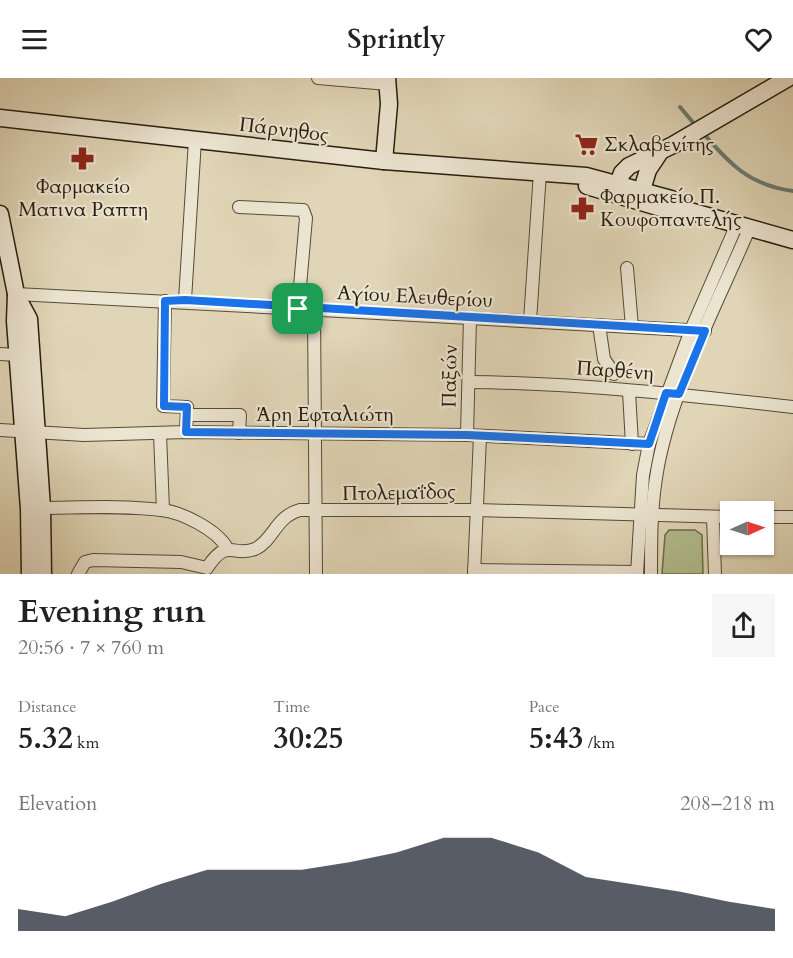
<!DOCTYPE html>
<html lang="en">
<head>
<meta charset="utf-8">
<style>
	:root { --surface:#fff; --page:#f6f6f6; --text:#222; --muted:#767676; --accent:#111827 }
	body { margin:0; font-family:Cardo,serif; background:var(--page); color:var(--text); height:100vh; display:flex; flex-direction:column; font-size:22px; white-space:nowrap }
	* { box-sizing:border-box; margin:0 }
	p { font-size:20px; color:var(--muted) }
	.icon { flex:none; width:33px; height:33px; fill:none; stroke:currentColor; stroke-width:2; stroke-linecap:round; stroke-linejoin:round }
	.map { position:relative; height:496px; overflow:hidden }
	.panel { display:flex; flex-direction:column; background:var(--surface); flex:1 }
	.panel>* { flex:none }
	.needle { width:39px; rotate:87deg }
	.tools { position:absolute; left:720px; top:423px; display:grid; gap:12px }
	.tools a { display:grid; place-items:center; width:54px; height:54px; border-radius:0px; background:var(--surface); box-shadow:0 2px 4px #0004; font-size:30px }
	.pin { position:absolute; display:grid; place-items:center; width:51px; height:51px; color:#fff; margin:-26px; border-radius:12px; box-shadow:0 3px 9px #0006 }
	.round { display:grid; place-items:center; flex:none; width:63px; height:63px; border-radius:0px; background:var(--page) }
	.summary { display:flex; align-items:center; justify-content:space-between; height:102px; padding:0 18px }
	h1 { font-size:33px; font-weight:700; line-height:45px }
	.metrics { display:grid; grid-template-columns:repeat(3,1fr); gap:9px; height:102px; padding:6px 18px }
	.metrics div { display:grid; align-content:center }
	.metrics b { font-size:30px; font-weight:700 }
	.metrics small { font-size:16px; font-weight:400 }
	.metrics p { font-size:16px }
	.chart { height:168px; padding:12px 18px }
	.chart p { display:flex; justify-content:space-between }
	.chart svg { width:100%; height:108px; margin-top:6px; fill:var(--accent); opacity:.7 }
	header { display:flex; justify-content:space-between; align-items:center; height:78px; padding:0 18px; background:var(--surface); font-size:27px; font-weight:700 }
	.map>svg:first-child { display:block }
	.park { fill:#b1bd8e; stroke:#6c6d4e; stroke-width:1.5 }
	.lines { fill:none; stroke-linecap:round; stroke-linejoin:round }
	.stream { stroke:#687a71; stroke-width:4 }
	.street-casing { stroke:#554b39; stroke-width:14 }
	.secondary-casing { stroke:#271d0f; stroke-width:19 }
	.street { stroke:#ebe4d0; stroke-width:12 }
	.secondary { stroke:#ebe4d0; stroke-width:16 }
	.route-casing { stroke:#fff; stroke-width:12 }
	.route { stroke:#1a73e8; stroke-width:8 }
	.labels { text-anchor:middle; stroke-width:4.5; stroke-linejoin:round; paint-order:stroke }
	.street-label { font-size:20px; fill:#271d0f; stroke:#ebe4d0 }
	.poi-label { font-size:20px; fill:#271d0f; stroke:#ebe4d0; text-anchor:start }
</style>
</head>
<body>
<header><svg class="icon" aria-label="menu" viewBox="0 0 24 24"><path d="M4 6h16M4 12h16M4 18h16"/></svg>Sprintly<svg class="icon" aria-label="heart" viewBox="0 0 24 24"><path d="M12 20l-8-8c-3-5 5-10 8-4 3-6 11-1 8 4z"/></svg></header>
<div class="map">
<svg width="793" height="496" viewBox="0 0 793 496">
	<rect width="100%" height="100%" fill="#e0d5b6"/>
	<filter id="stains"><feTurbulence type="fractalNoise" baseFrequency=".00333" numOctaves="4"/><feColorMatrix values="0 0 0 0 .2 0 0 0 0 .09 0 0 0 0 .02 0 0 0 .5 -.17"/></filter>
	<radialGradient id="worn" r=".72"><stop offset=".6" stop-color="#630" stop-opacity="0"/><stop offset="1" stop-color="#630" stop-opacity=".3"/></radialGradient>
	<path class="park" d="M669 452H695L702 457 703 496H662L665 457Z"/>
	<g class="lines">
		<g class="stream">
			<path d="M680 29 696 48"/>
			<path d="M703 55C731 87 749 107 793 113"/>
		</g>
		<defs>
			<g id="street">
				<path d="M318 0 388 6"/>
				<path d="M239 129 303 132 306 140 298 231"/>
				<path d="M627 190 632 249"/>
				<path d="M16 216C246 227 475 241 705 253"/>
				<path d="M185 222 195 62"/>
				<path d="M165 223 163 328 187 329 186 354"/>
				<path d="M314 232 316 496"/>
				<path d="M530 243 540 94"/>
				<path d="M599 247 604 281 614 296"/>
				<path d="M0 276 17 277"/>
				<path d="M469 304C578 305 686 317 793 329"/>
				<path d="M629 314 632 366"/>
				<path d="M187 337H240L239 355"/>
				<path d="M0 352 84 357 186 354 467 357 649 366"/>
				<path d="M160 356 163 432"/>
				<path d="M467 357 470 240"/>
				<path d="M36 430C77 430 121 427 161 432 182 434 217 452 227 470"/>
				<path d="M713 439 715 496"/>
				<path d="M764 439H793"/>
				<path d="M474 492 637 494"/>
				<path d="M78 496 85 484 93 482 181 484 207 490C228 458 233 480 255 471 274 462 275 439 300 432H477L730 439"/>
				<path d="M474 496 480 358"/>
				<path d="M637 496 643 397 649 366 691 252 737 146"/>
				<path d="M651 496C651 464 651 431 656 400 668 318 717 226 749 151"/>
			</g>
			<g id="secondary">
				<path d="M0 40 384 83 586 98 671 121 686 132"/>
				<path d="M384 83 389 26 387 0"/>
				<path d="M587 108 668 132H686L793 162"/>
				<path d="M615 114 622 95 629 88 673 67 788 0"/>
				<path d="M639 122 648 92 660 74"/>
				<path d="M0 136 16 216 15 243 29 431 30 496"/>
				<path d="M16 217 29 241 42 430 43 496"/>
			</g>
		</defs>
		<use href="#street" class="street-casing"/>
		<use href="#secondary" class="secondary-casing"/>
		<use href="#street" class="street"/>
		<use href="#secondary" class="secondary"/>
	</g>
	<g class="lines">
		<defs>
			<path id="route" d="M185 222 705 253 679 316 666 315 649 366 467 357 186 354 187 329 164 328 165 223Z"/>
		</defs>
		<use href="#route" class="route-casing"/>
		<use href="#route" class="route"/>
	</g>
	<defs>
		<symbol id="supermarket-bare" viewBox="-9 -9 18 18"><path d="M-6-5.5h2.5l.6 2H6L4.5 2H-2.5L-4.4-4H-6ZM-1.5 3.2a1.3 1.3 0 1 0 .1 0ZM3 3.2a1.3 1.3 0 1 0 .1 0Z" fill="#8f2418" stroke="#ebe4d0" stroke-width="2.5" paint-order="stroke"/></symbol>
		<symbol id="pharmacy-bare" viewBox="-9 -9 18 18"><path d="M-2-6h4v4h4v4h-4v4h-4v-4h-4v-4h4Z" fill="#8f2418" stroke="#ebe4d0" stroke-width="2.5" paint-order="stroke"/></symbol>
	</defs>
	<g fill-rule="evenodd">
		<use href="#supermarket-bare" x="570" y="50" width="33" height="33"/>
		<use href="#pharmacy-bare" x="66" y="64" width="33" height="33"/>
		<use href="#pharmacy-bare" x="566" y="114" width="33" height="33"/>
	</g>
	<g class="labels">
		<g class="street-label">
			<text transform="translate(284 51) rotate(7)" y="7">Πάρνηθος</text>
			<text transform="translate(415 218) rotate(3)" y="7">Αγίου Ελευθερίου</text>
			<text transform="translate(615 292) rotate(4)" y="7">Παρθένη</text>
			<text transform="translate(449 298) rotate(-89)" y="7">Παξών</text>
			<text x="325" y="343">Άρη Εφταλιώτη</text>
			<text transform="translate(399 414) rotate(-1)" y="7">Πτολεμαΐδος</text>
		</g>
		<g class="poi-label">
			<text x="604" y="73">Σκλαβενίτης</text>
			<text x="83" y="115" text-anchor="middle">Φαρμακείο<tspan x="83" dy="23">Ματινα Ραπτη</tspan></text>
			<text x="600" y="125">Φαρμακείο Π.<tspan x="600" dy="23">Κουφοπαντελής</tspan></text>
		</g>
	</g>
	<rect width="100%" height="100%" filter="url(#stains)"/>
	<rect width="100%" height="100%" fill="url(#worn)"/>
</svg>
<div class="tools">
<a><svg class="needle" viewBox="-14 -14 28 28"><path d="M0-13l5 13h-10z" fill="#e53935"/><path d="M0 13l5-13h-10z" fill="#767676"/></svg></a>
</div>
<div class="pin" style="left:298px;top:231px;background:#1e9e55"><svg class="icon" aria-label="arrive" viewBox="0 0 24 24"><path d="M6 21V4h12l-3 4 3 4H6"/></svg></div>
</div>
<section class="panel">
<div class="summary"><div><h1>Evening run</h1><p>20:56 · 7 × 760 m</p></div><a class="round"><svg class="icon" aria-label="share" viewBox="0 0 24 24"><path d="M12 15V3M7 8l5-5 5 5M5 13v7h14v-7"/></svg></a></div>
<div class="metrics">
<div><p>Distance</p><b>5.32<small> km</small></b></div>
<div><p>Time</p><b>30:25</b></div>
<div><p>Pace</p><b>5:43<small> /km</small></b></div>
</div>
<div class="chart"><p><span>Elevation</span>208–218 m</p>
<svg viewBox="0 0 160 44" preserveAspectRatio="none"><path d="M0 44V35L10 38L20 32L30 25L40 19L50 19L60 19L70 16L80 12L90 6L100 6L110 12L120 22L130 25L140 28L150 32L160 35V44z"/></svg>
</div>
</section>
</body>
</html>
